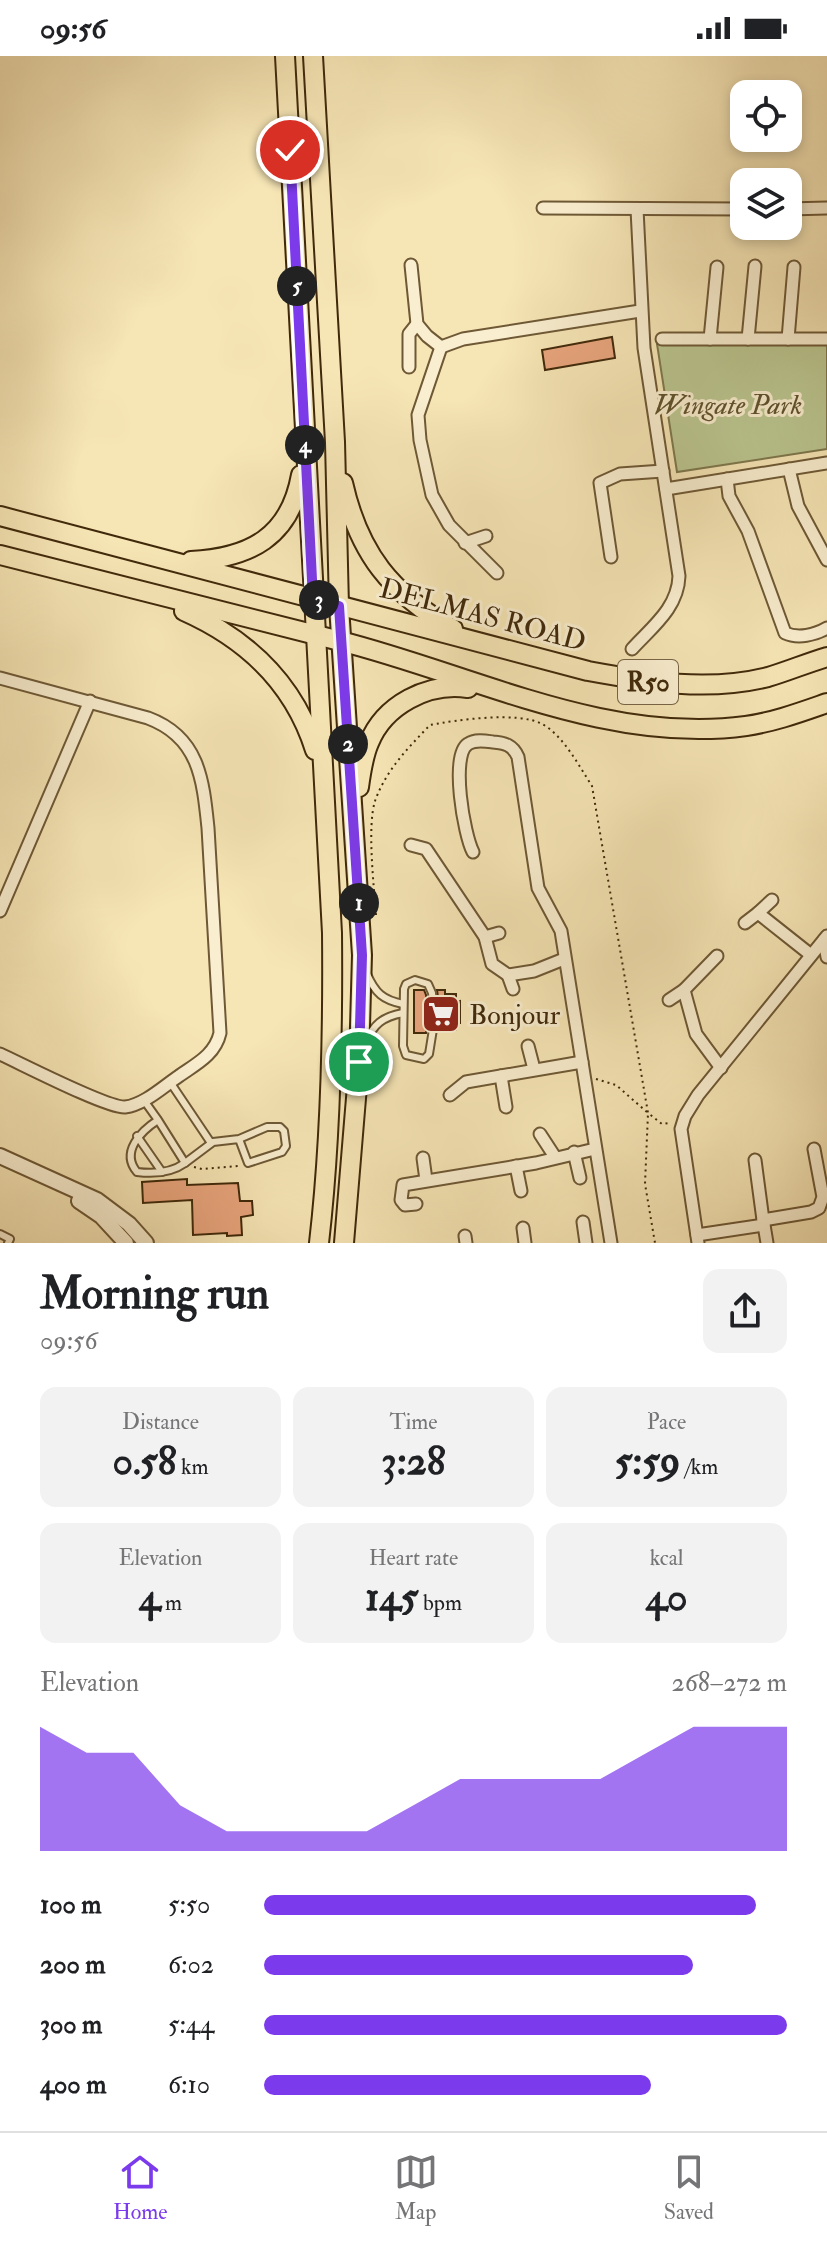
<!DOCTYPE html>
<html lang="en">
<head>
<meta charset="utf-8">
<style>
	:root { --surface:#fff; --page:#f2f2f2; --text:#202124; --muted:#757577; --line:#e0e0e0; --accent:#7c3aed }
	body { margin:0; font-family:"IM FELL Double Pica",serif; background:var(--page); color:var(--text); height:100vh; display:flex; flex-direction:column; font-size:30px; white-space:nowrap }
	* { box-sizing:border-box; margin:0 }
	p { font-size:26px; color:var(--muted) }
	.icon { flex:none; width:44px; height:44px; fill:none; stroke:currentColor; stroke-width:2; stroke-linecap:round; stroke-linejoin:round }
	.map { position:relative; height:1187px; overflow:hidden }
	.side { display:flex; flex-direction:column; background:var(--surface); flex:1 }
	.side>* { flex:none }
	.buttons { position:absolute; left:730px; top:24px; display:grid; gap:16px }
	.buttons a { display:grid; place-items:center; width:72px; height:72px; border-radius:16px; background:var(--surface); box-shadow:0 4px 12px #0003; font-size:40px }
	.pin { position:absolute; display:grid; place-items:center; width:68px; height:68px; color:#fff; margin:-34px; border:4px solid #fff; border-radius:50%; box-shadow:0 2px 8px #0007 }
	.km { position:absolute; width:40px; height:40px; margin:-20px; border-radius:50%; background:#222; color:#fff; font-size:22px; line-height:40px; text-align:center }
	.round { display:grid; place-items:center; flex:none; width:84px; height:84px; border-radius:16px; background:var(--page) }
	.overview { display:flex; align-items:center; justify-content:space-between; height:136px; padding:0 40px }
	h1 { font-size:44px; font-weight:700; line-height:60px }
	.metrics { display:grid; grid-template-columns:repeat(3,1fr); gap:12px; height:136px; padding:8px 40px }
	.metrics div { display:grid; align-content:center; border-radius:16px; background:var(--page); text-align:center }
	.metrics b { font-size:40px; font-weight:700 }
	.metrics small { font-size:22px; font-weight:400 }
	.metrics p { font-size:22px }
	.chart { height:224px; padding:16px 40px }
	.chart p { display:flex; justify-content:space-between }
	.chart svg { width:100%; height:144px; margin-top:8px; fill:var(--accent); opacity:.7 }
	ul { padding:0 40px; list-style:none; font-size:26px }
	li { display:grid; grid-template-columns:128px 96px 1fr; align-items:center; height:60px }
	li i { height:20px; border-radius:10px; background:var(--accent) }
	.status { display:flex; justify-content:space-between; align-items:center; height:56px; padding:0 40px; background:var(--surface); direction:ltr }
	.status svg { height:22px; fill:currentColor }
	.tab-bar { display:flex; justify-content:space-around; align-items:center; height:112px; border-top:2px solid var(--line); background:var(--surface); font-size:22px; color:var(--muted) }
	.tab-bar a { display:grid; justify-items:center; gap:4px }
	.tab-bar .on { color:var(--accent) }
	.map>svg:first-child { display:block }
	.green { fill:#bac58f; stroke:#7d774c; stroke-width:2 }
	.building { fill:#e9a57d; stroke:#40290a; stroke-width:2 }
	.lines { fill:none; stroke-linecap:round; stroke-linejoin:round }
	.service-casing { stroke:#6e5835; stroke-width:10 }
	.minor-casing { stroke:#6e5835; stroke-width:15 }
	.tertiary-casing { stroke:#6e5835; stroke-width:18 }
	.primary-casing { stroke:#40290a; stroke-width:22 }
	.path { stroke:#40290a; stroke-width:2; stroke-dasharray:2 4; stroke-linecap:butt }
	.service { stroke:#f9eecf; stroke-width:6 }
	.minor { stroke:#f9eecf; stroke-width:11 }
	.tertiary { stroke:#f9eecf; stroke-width:14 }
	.primary { stroke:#f6e5b5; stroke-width:18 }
	.route-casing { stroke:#fff; stroke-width:16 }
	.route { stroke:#7c3aed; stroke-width:10 }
	.labels { text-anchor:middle; stroke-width:6; stroke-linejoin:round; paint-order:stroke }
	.shield { fill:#f9eecf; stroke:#786445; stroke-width:2 }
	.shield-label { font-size:26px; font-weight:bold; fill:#40290a }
	.park-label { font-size:28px; font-style:italic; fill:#5e502b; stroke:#f9eecf }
	.street-label { font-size:28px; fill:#40290a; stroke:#f9eecf }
	.poi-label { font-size:28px; fill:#40290a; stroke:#f9eecf; text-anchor:start }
</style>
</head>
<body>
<div class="status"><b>09:56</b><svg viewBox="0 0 49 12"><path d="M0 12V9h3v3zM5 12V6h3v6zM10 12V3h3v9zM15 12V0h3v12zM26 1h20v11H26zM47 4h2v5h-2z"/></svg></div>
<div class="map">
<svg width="827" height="1187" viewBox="0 0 827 1187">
	<rect width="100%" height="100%" fill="#f6e5b5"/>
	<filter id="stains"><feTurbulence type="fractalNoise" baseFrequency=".0025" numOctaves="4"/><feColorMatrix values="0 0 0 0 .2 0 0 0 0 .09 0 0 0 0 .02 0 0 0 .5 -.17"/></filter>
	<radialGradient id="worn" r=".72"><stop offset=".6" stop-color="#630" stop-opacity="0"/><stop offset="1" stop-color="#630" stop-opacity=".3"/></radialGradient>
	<path class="green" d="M827 286V393L677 416 657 288Z"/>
	<g class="building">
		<path d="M612 281 615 302 545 314 542 294Z"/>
		<path d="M414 934H424L426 939 428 957 432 962 428 965 426 977H414Z"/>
		<path d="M437 934H445V938H456V946L460 945V967H456V974H439L440 966 436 962 440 956Z"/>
		<path d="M187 1123V1129L238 1127 240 1145H252L253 1159 241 1161 242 1179 227 1180V1177L193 1179 192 1144 143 1147 142 1126Z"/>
	</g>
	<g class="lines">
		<defs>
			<g id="service">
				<path d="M367 918C375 937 383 944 403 948"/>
				<path d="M434 967 429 998 424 1003 406 999 403 990 404 933 406 928 415 924 428 928 432 937 434 956"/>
				<path d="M365 987C374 968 382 961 403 957"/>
				<path d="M170 1026 211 1087"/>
				<path d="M143 1043 158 1064C141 1075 120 1096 137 1116 153 1118 171 1117 185 1107L158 1064"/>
				<path d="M137 1080 162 1116"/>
				<path d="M185 1107 213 1086 239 1083 267 1071H280L284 1075 286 1090 282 1096 248 1107 239 1083"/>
				<path d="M0 1178 10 1183 8 1187"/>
			</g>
			<g id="minor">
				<path d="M543 152 744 153"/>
				<path d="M788 153 827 152"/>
				<path d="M411 209 417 268 427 280 441 291"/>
				<path d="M662 283H827"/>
				<path d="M710 283 717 211"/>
				<path d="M748 283 755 210"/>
				<path d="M788 283 794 211"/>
				<path d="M441 291 418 359 420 384 432 439 449 469 497 517"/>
				<path d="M441 291 463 283 640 255"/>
				<path d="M409 311V278L417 268"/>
				<path d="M789 413 798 450 827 504"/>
				<path d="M727 423 729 440 748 475 785 577C798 583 815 579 827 572"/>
				<path d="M666 433 827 407"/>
				<path d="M465 487 486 480"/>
				<path d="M611 501 600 427 620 418 663 415"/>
				<path d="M632 593C652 571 678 552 679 520L644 292 637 153"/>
				<path d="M0 622 148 662C199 681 203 723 208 772L220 977C215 999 196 1008 179 1020 164 1030 144 1049 125 1051 107 1052 22 1008 0 998"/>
				<path d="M411 789 426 793 485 881 492 908 508 919 534 915 564 903"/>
				<path d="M473 796C464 779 450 699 468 688 475 683 486 685 493 686 505 687 513 689 518 701L538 832 561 875 611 1187"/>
				<path d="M0 855 90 645"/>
				<path d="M758 857 772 844"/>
				<path d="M745 867 758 857 811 899"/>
				<path d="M485 881 499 877"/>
				<path d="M824 884 827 901"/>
				<path d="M508 919 513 933"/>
				<path d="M684 934 696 978 721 1012"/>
				<path d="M669 944 684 934 717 900"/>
				<path d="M528 990 534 1013"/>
				<path d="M501 1020 506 1051"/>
				<path d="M450 1039 466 1026 582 1006"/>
				<path d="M540 1078 555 1101"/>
				<path d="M574 1096 580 1122"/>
				<path d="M423 1102 426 1124"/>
				<path d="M755 1104 763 1164"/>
				<path d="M516 1110 521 1135"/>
				<path d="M416 1148 405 1149 401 1144 403 1129 536 1107 595 1093"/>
				<path d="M583 1166 586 1187"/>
				<path d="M764 1169 767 1187"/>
				<path d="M523 1172 525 1187"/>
				<path d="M697 1179 764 1169 763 1164 811 1156 819 1152 823 1141 814 1093"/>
				<path d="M465 1180 466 1187"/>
				<path d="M698 1187 681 1073 685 1060 698 1039 827 880"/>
			</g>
			<g id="tertiary">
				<path d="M0 1100 97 1144 129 1168 146 1187"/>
				<path d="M79 1145 101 1160 126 1187"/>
			</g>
			<g id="primary">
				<path d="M285 0 332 877C333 981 331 1084 319 1187"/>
				<path d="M313 0 335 386 339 550 362 899 359 1006 344 1187"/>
				<path d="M343 427C359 498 391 537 453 573"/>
				<path d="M0 460 588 615C648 626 708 636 768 621 788 615 807 607 827 601"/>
				<path d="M0 499C113 527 226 557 340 585 471 618 607 689 746 670 774 666 801 656 827 647"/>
				<path d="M191 505C250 502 290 481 301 419"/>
				<path d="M184 555C247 583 294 627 315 694"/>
				<path d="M359 731C361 716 363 701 369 687 384 649 428 626 468 632"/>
			</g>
		</defs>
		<use href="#service" class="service-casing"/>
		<use href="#minor" class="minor-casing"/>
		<use href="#tertiary" class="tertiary-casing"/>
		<use href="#primary" class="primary-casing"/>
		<g class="path">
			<path d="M376 859C374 830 367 771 375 745 386 714 408 692 430 669 456 664 518 655 542 668 563 679 579 710 592 730L648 1057 662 1068 669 1067"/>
			<path d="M596 1023 616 1029 648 1057 645 1128 655 1187"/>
			<path d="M194 1111 202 1113 239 1110"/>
		</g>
		<use href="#service" class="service"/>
		<use href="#minor" class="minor"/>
		<use href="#tertiary" class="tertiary"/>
		<use href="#primary" class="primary"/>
	</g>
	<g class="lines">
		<defs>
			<path id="route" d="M290 94 313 543 339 550 362 899 359 1006"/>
		</defs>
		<use href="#route" class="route-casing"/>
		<use href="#route" class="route"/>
	</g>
	<defs>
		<symbol id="supermarket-square" viewBox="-11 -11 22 22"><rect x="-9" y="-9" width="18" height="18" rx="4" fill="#8f2418" stroke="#f9eecf"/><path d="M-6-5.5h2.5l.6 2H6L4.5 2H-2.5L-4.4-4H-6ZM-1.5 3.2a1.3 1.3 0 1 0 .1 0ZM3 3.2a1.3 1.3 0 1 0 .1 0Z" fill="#fff"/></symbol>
	</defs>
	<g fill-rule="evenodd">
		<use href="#supermarket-square" x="419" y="936" width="44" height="44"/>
	</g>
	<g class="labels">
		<rect class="shield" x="618" y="604" width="60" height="44" rx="6"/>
		<g class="shield-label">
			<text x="648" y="635">R50</text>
		</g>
		<g class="park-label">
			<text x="728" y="358">Wingate Park</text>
		</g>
		<g class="street-label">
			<text transform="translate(483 558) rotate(15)" y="10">DELMAS ROAD</text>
		</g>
		<g class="poi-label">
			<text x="469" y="968">Bonjour</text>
		</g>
	</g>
	<rect width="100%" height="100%" filter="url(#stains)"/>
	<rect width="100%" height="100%" fill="url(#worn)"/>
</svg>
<div class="buttons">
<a><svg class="icon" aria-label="locate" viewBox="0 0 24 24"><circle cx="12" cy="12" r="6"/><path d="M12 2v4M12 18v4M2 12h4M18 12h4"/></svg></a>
<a><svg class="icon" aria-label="layers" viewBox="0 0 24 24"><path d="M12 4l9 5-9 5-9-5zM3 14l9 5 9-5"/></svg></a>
</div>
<div class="pin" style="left:359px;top:1006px;background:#1e9e55"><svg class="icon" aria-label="arrive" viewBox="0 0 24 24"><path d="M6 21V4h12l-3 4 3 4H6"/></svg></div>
<div class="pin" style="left:290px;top:94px;background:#d93025"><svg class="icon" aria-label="check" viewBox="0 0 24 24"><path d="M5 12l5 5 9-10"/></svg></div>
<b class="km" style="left:359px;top:847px">1</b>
<b class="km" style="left:348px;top:688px">2</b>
<b class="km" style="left:319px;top:544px">3</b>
<b class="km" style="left:305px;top:389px">4</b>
<b class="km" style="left:297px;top:230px">5</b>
</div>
<section class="side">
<div class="overview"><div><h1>Morning run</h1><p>09:56</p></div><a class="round"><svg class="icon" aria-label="share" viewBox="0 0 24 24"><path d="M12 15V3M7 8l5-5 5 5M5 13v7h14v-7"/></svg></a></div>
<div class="metrics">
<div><p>Distance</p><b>0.58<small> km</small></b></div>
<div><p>Time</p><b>3:28</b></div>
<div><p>Pace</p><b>5:59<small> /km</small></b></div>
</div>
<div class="metrics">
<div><p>Elevation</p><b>4<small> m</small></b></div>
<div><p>Heart rate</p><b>145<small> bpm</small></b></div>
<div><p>kcal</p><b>40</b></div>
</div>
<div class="chart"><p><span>Elevation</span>268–272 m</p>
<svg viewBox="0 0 160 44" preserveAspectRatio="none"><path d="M0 44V6L10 14L20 14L30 30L40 38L50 38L60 38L70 38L80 30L90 22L100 22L110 22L120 22L130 14L140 6L150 6L160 6V44z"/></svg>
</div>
<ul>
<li><b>100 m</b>5:50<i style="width:94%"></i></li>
<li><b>200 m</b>6:02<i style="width:82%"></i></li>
<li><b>300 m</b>5:44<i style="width:100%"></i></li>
<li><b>400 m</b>6:10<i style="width:74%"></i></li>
</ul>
</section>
<nav class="tab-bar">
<a class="on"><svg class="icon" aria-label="home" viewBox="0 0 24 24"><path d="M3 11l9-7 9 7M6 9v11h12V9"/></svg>Home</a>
<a><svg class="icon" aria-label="map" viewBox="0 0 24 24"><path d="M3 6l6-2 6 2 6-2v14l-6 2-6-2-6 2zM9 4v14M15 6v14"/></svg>Map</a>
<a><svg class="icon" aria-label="saved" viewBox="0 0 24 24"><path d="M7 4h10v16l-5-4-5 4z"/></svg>Saved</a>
</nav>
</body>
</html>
